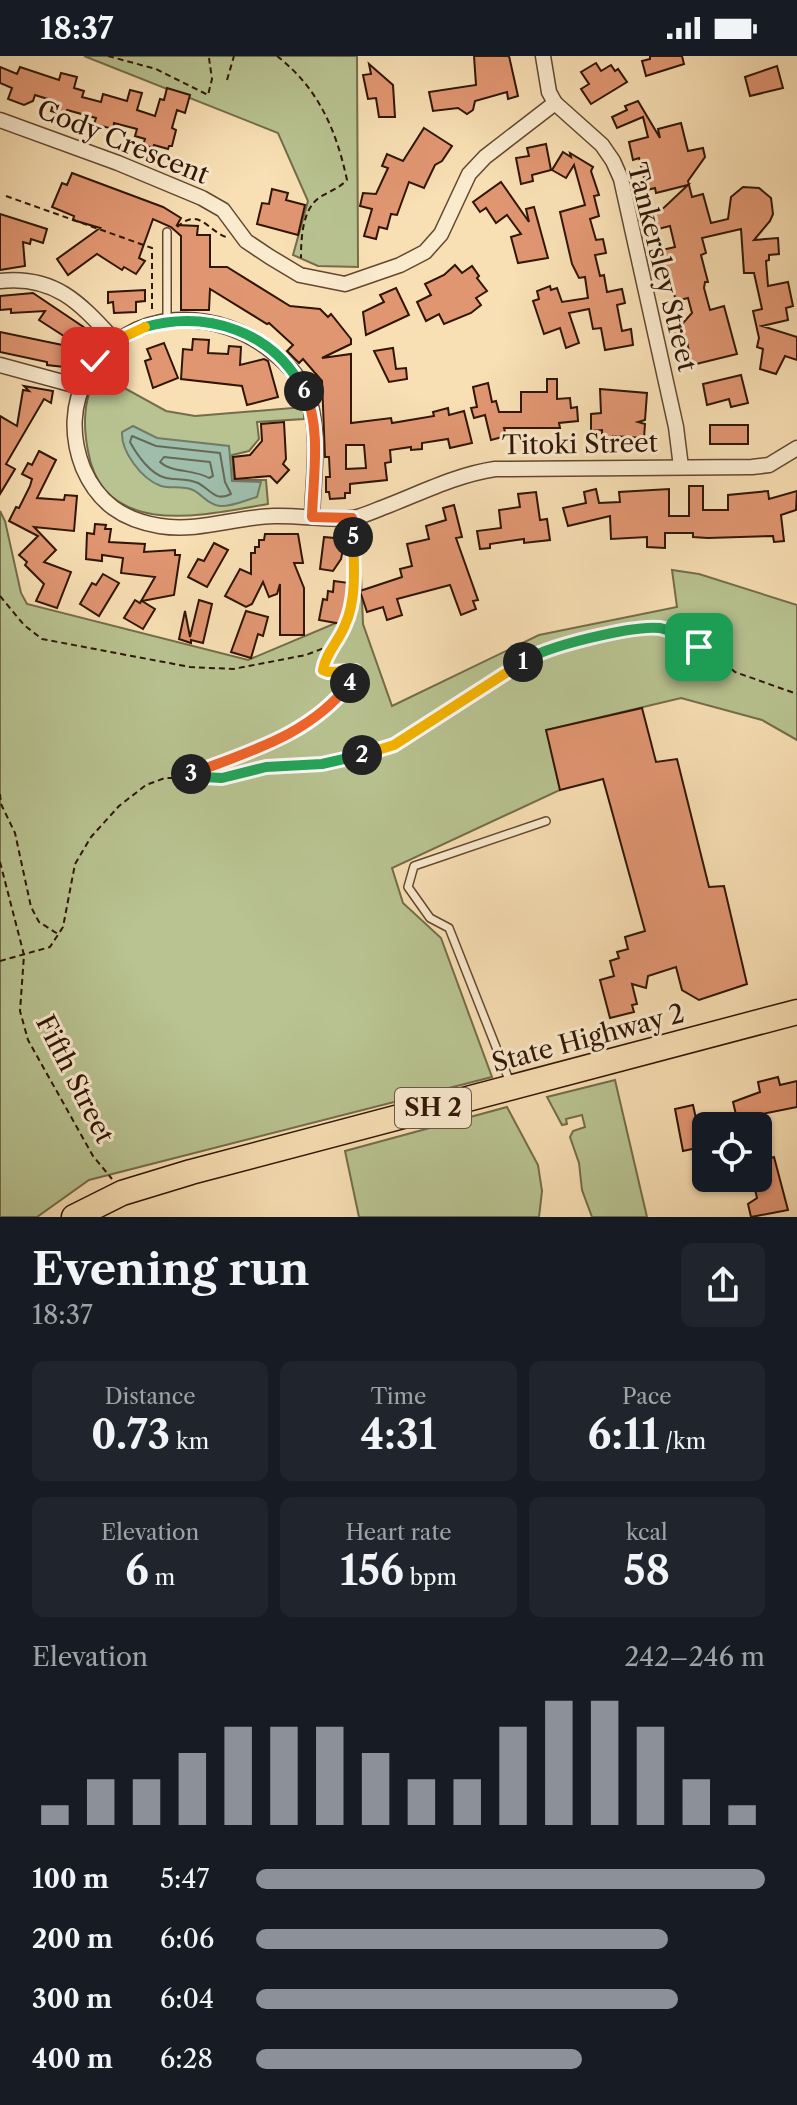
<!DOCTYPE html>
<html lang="en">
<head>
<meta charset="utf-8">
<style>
	:root { --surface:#171b24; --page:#20242c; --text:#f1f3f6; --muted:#9ea1a6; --accent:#8c9099 }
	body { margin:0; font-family:"Libre Caslon Text",serif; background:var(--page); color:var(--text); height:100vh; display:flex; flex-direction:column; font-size:30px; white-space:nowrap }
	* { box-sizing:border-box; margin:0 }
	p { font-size:26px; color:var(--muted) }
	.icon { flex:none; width:44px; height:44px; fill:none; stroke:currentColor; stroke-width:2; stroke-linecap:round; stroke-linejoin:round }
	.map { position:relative; height:1161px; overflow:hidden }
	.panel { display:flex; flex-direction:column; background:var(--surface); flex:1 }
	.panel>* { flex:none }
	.controls { position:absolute; left:692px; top:1056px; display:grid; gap:16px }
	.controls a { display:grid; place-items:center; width:80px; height:80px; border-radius:12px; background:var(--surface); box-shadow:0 2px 6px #0004; font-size:40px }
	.pin { position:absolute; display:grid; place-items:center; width:68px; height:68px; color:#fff; margin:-34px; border-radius:16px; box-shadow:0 4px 12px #0006 }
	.km { position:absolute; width:40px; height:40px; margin:-20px; border-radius:50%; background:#222; color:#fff; font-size:22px; line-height:40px; text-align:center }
	.round { display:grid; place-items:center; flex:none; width:84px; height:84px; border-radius:12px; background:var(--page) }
	.headline { display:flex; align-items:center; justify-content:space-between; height:136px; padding:0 32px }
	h1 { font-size:44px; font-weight:700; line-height:60px }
	.stats { display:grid; grid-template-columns:repeat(3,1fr); gap:12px; height:136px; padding:8px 32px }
	.stats div { display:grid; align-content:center; border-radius:12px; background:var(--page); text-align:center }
	.stats b { font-size:40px; font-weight:700 }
	.stats small { font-size:22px; font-weight:400 }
	.stats p { font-size:22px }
	.chart { height:224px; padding:16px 32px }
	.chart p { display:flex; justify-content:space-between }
	.chart svg { width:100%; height:144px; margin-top:8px; stroke:var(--accent); stroke-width:6 }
	ul { padding:0 32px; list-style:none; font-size:26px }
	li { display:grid; grid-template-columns:128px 96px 1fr; align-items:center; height:60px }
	li i { height:20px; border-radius:10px; background:var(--accent) }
	.status { display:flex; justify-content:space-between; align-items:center; height:56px; padding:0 40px; background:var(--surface); direction:ltr }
	.status svg { height:22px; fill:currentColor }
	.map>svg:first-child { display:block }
	.green { fill:#b8c391; stroke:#746c4a; stroke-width:2 }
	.water { fill:#9ebdaa; stroke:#727a68; stroke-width:2 }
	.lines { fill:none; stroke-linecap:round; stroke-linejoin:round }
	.shore { stroke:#676957; stroke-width:2 }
	.building { fill:#e19672; stroke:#301504; stroke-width:2; fill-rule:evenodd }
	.lane-casing { stroke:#624830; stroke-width:10 }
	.street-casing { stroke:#624830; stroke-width:17 }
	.highway-casing { stroke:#301504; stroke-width:27 }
	.path { stroke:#301504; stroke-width:2; stroke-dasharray:6 4; stroke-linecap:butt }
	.lane { stroke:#faeace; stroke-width:7 }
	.street { stroke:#faeace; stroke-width:14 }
	.highway { stroke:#f8dfb4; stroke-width:24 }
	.split-1-casing { stroke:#fff; stroke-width:16 }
	.split-2-casing { stroke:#fff; stroke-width:16 }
	.split-3-casing { stroke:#fff; stroke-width:16 }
	.split-4-casing { stroke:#fff; stroke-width:16 }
	.split-5-casing { stroke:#fff; stroke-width:16 }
	.split-6-casing { stroke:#fff; stroke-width:16 }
	.split-7-casing { stroke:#fff; stroke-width:16 }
	.split-8-casing { stroke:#fff; stroke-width:16 }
	.split-1 { stroke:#22a559; stroke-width:10 }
	.split-2 { stroke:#f5b400; stroke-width:10 }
	.split-3 { stroke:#22a559; stroke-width:10 }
	.split-4 { stroke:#f0652b; stroke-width:10 }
	.split-5 { stroke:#f5b400; stroke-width:10 }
	.split-6 { stroke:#f0652b; stroke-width:10 }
	.split-7 { stroke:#22a559; stroke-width:10 }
	.split-8 { stroke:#f5b400; stroke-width:10 }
	.labels { text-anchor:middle; stroke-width:6; stroke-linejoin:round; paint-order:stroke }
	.shield { fill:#faeace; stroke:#6d5541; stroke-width:2 }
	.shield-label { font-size:24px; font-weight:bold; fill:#301504 }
	.street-label { font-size:26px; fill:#301504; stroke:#faeace }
</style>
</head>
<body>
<div class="status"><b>18:37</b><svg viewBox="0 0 49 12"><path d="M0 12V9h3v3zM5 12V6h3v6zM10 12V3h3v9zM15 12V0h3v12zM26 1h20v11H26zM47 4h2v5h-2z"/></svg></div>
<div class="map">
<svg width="797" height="1161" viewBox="0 0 797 1161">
	<rect width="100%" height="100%" fill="#f8dfb4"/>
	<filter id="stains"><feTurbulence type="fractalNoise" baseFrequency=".0025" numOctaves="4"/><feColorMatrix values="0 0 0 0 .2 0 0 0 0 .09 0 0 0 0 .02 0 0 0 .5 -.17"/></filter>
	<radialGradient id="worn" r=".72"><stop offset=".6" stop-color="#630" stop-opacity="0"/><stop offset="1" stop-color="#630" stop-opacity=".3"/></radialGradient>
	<g class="green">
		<path d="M84 0H357L358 211 318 210 293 199 308 145 278 77Z"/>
		<path d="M101 306 126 333 166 355 195 360 304 351V363L257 366 259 383 249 395 232 399 234 424H266L268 448C205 459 103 484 88 395 81 359 86 339 101 306Z"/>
		<path d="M0 455 5 465 21 537 27 548 248 604 336 567 348 527 347 473 359 470 363 568 392 650 539 579 677 551 672 514 699 518 797 549V684L762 664 681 642 547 674 560 734 392 812 403 847 441 882 492 1021 89 1124 37 1161H0Z"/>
		<path d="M615 1024 647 1161H592L582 1134 579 1107 570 1081 573 1075 585 1071 582 1059 566 1063 567 1068 562 1069 547 1041Z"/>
		<path d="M507 1051 538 1109 542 1135 539 1161H359L345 1095Z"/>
	</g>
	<path class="water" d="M133 370 157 382 229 390 232 425 261 426 257 441C246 444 231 451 220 450 207 448 203 439 193 434 182 429 171 433 161 430 141 423 121 395 122 376Z"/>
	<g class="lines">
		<g class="shore">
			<path d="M132 380 156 390 220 397 225 426 231 438C215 446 211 434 198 427 188 422 176 424 166 422 151 419 137 399 130 386Z"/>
			<path d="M164 401 210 406 213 420 209 422C194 413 172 417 160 406Z"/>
		</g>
	</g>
	<g class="building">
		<path d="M474 0H509L518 40 508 43 507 36 475 45 473 54 467 58 458 52 433 55 429 36 476 29Z"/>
		<path d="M650 0H682L684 8 646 20 642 5 650 3Z"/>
		<path d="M596 7 601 15 611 9 615 15 618 13 627 26 591 48 581 33 589 28 581 16Z"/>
		<path d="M369 8 393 29 395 61H379L376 42 368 43 363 19 371 18Z"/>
		<path d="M777 10 783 32 750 40 745 21Z"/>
		<path d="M0 11 17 18 20 11 59 24 61 17 77 21 74 32 84 35 82 41 101 46 103 38 127 45 130 34 142 37 137 54 155 60 160 43 164 44 167 32 190 39 185 57 177 54 172 72 176 74 172 90H169L168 93 154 89 153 92 143 89 145 83 135 80 137 73 114 67 113 73 94 68 96 62 67 54 65 59 51 55 54 45 35 39 33 45 24 49 8 43 12 32 0 27Z"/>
		<path d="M638 45 660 82 658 73 681 67 688 95 703 92 705 101 688 125 692 141 703 138 711 167 728 163 731 141 743 131 759 132 771 142 773 158 770 165 754 184 778 182 779 198 769 199V204L766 205 768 230 788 226 793 250 786 252 788 264 762 270 797 281V304L785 300 776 318 760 313 763 293 757 291 759 282 753 255 762 253 754 217H744L741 173 702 182 706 197 701 199 708 226H705L704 232 710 254 724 250 737 298 692 309 687 286 675 276 692 257 688 242 676 245 662 194 675 191 670 170 658 173 655 160 688 129 656 137 655 132 647 134 639 102 633 104 629 86 648 81 643 61 617 72 612 61 627 54 625 50Z"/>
		<path d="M424 72 452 90 442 105 435 109 424 132 409 126 397 159 391 158 387 173 379 171 376 183 364 180 372 153 360 150 363 137 376 138 388 112 382 110 387 98 403 105Z"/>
		<path d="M546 88 551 114 532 119 533 125 521 128 516 102 529 100 527 92Z"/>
		<path d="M563 96 571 101 570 97 593 111 591 115 599 139 594 140 599 160 590 163 596 184 603 183 606 197 595 199 600 220 604 219 607 236 622 233 625 247 617 249 622 275 631 273 633 289 605 294 601 272 593 273 589 253 569 257 579 287 566 292 560 272 544 278 533 245 539 243 537 235 550 230 551 234 557 232 562 246 588 242 585 221 579 222 572 208 560 156 585 149 574 109 566 122 552 114Z"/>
		<path d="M72 117 163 151 181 162 177 169 198 170 197 179H210V211H227L290 250 320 253 328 261 331 258 351 283V288L322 302 351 298V367L391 362 392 367 434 360 433 356 448 352 449 359 464 355 472 387 450 392 448 383 422 387V393L411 394V391L390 394 391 406 385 407 387 424 350 428V437H345V442L330 443 329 436H326V421H330L329 401H325L322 325 303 303 299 307 287 295 293 289 269 267 267 268 210 233 209 254H181V180L171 171 153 163 139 202 145 205 136 218 124 211 122 214 97 198 68 219 57 203 100 172 73 164 74 160 52 151 62 127 67 129ZM346 389H364L366 412 346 413Z"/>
		<path d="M501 126 529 166 526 153 534 151 548 202 518 207 511 181 521 178 507 159 496 167 486 152 480 156 473 146Z"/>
		<path d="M272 133 288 137 286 144 305 149 298 179 257 168 262 147 269 148Z"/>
		<path d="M0 158 47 173 43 187 31 183 30 188 23 186 25 210 0 214Z"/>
		<path d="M455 209 462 217 472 210 479 220 477 222 487 235 476 242 481 249 471 257 444 268 439 258 426 265 417 246 431 239 425 228 444 219Z"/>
		<path d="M396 232 409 259 366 279 363 256 384 246 380 239Z"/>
		<path d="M145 234V245L136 246V256L114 257 113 246 108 247V236Z"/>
		<path d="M33 237 94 278 84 293 39 264 45 255 11 257V253L0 254V240Z"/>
		<path d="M0 276 77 292 73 312 47 309V306L0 296Z"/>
		<path d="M193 283 209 284 208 297 228 298 229 290 241 291 240 309 264 303 268 305 278 341 247 349 242 330 181 323 183 293 192 294Z"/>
		<path d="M164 287 178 322 153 332 145 305 151 303 147 293Z"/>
		<path d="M393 292 396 313 406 312 407 323 389 326 374 295Z"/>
		<path d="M741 319 748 347 731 351 729 343 707 349 703 328Z"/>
		<path d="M547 323H557V343L570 342 571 352 577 351 578 365 559 367 560 372H504L506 380 491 384 485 359 474 362 471 352 477 351 473 331 488 327 492 346 496 345 499 356H521V336H547Z"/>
		<path d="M24 330 53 335 51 347 44 343 6 408 15 413 0 438V360L17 370 23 334 29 335Z"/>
		<path d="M600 333 647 337 645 364 638 366 645 368 644 382 613 380V385H602V374L591 375V358L601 357Z"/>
		<path d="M284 366 286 403 283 408 289 414 277 427 270 420 235 423 233 401 250 399 262 385 261 368Z"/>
		<rect x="710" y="369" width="38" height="19"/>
		<path d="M39 395 56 404 37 442 64 444 65 439 77 440 74 475 34 471 56 494 44 506 71 516 57 552 36 545 44 528 25 509 27 506 19 499 38 480 9 465 16 451 19 452 30 430 32 423 22 418 28 407 32 409Z"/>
		<path d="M689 430H703V454H728V439L768 435 769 443 797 435 796 454 781 459 784 485 774 486 773 480 708 482 693 481V477H665V492L647 491V481L611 483 610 460 568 470 563 452 586 447 584 436 596 433 599 447 620 446 619 436 669 433V460H689Z"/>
		<path d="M536 436 540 464 547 463 550 484 524 487V483L490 488V492L480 493 477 475 501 472 499 454 520 451 518 438Z"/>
		<path d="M454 449 462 481 456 482 478 544 473 545 476 553 461 559 450 529 397 543 402 559 387 564 383 551 367 556 360 535 402 521 400 513 412 510 407 488 429 483 426 470 446 464 443 452Z"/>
		<path d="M95 468 106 469 105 473H111L109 486 145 488 144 496 175 494V499H180L174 539 142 545 155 553 143 573 124 562 135 544 140 547 155 521 121 517 123 502 102 499V505L86 503 87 477 94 478Z"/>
		<path d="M265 478H298L303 507H294L304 532V579H280V528L277 538 269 541 263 526 252 548 246 551 225 540 240 513 251 518V497H255V491H259V484H264Z"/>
		<path d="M324 481 345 483 341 503 333 515 320 513Z"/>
		<path d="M214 487 228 494 207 531 188 521 198 503 204 505Z"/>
		<path d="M103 518 119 527 99 560 80 548 92 527 96 529Z"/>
		<path d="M334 525 349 527 342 568 319 564 323 543 327 544 328 535 333 536Z"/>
		<path d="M199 544 212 548 203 587 191 584V587L179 583 185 555 190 581Z"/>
		<path d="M246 555 268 561 263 580 258 578 251 602 231 596Z"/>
		<path d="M642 652 656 706 677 703 709 831 724 830 747 928 699 944 682 934 676 911 648 920 646 932 632 928 637 948 632 949 634 956 610 962 600 924 614 920 610 905 619 902 617 896 628 893 625 881 645 875 603 723 560 734 546 674Z"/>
		<path d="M778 1021 780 1029 797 1025V1051L737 1063 733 1046 760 1036 758 1026Z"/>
		<path d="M693 1049 699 1076 704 1075 706 1090 683 1095 675 1053Z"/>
		<path d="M774 1101 788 1154 751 1161 748 1148 757 1142 753 1124 768 1121 764 1104Z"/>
	</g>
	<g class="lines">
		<defs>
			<g id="lane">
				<path d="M167 265V176"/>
				<path d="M511 1029 449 872 430 862 408 831 414 810 546 765"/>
			</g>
			<g id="street">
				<path d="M543 0 549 36 555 47 602 89 613 105 621 123 676 371 681 411"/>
				<path d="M0 64 118 107 202 142 223 154 246 185 270 201 300 219 345 228 400 209 425 196 441 178 469 118 485 101 555 47"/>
				<path d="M0 225C55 219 80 247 115 285"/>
				<path d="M0 309 81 331"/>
				<path d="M312 461C313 425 320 382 310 346 305 328 290 310 275 298 219 250 127 249 88 319 71 348 71 381 83 412 98 447 123 464 160 470 199 476 236 461 274 460 300 459 327 465 353 462 364 460 376 454 387 450 423 436 456 419 495 413L752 411 769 409 797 392"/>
			</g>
			<path id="highway" d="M74 1161 122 1137 191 1116 797 956"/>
		</defs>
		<use href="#lane" class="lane-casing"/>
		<use href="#street" class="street-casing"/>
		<use href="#highway" class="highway-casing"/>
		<g class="path">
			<path d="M108 0 156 13 208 39 212 23 209 2"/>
			<path d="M277 0C318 32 336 73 347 124 338 133 330 135 320 141 302 153 301 183 301 202"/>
			<path d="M227 24 234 0"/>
			<path d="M6 140 152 192V256"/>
			<path d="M177 171C199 151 207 174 226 181"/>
			<path d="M0 540 24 569 42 583 190 611 233 613 306 599 337 587C354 552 354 516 353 477"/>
			<path d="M186 720C245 697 327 679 355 615L328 616 323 614 324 603 336 587"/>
			<path d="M0 738 1 748 15 777 31 851 39 866 58 878"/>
			<path d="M0 806 24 899 20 955 28 984 93 1100 112 1123"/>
			<path d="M0 905 50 891 63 871 75 808 91 781 119 750 146 729 165 722H222L266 711 322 708 367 698 394 689 535 598 554 591 617 576 647 571 665 573 711 596 735 616 797 638"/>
		</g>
		<use href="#lane" class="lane"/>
		<use href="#street" class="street"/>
		<use href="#highway" class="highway"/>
	</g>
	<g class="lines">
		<defs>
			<path id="split-1" d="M523 606C545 590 634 569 660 572 673 574 687 585 699 591"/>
			<path id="split-2" d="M362 699 394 689 523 606"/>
			<path id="split-3" d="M191 718 185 720 222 722 266 711 322 708 362 699"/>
			<path id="split-4" d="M191 718C250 695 310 679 350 627"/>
			<path id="split-5" d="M350 627 355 615 328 616 323 614C325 598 339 585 345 569 357 543 354 509 353 481"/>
			<path id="split-6" d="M304 335C322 370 313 422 312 461L352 462 353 481"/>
			<path id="split-7" d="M145 271C207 254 274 275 304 335"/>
			<path id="split-8" d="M95 305 115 285 145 271"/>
		</defs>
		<use href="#split-1" class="split-1-casing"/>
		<use href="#split-2" class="split-2-casing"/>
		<use href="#split-3" class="split-3-casing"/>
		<use href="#split-4" class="split-4-casing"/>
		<use href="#split-5" class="split-5-casing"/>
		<use href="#split-6" class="split-6-casing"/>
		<use href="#split-7" class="split-7-casing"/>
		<use href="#split-8" class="split-8-casing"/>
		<use href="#split-1" class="split-1"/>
		<use href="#split-2" class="split-2"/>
		<use href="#split-3" class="split-3"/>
		<use href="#split-4" class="split-4"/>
		<use href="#split-5" class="split-5"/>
		<use href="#split-6" class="split-6"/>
		<use href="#split-7" class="split-7"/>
		<use href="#split-8" class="split-8"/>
	</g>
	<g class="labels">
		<rect class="shield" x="395" y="1032" width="76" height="40" rx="6"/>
		<g class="shield-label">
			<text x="433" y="1060">SH 2</text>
		</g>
		<g class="street-label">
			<text transform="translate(123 86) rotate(22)" y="9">Cody Crescent</text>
			<text transform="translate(662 211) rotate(76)" y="9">Tankersley Street</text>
			<text transform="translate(580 388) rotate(-1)" y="9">Titoki Street</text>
			<text transform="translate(588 982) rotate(-15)" y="9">State Highway 2</text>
			<text transform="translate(75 1023) rotate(63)" y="9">Fifth Street</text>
		</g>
	</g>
	<rect width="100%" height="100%" filter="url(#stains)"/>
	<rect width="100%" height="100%" fill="url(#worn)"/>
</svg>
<div class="controls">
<a><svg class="icon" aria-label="locate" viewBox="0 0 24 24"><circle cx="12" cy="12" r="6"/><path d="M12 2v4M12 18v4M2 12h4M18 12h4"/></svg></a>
</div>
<div class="pin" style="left:699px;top:591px;background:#1e9e55"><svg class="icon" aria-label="arrive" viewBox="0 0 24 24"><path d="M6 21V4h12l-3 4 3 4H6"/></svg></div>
<div class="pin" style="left:95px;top:305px;background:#d93025"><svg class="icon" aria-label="check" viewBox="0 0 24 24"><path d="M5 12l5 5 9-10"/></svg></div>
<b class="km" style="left:523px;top:606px">1</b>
<b class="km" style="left:362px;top:699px">2</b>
<b class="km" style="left:191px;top:718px">3</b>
<b class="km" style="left:350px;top:627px">4</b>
<b class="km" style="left:353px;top:481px">5</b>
<b class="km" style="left:304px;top:335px">6</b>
</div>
<section class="panel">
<div class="headline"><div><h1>Evening run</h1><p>18:37</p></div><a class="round"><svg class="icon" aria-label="share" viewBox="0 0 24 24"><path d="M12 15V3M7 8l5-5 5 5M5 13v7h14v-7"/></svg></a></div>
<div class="stats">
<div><p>Distance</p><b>0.73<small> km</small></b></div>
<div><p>Time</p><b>4:31</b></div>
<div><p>Pace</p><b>6:11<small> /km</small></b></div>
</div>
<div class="stats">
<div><p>Elevation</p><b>6<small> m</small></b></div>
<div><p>Heart rate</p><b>156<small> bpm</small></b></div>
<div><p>kcal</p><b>58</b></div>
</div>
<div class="chart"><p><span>Elevation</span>242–246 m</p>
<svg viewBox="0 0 160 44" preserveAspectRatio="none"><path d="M5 44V38M15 44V30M25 44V30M35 44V22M45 44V14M55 44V14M65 44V14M75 44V22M85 44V30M95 44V30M105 44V14M115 44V6M125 44V6M135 44V14M145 44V30M155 44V38"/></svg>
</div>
<ul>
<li><b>100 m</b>5:47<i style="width:100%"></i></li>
<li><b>200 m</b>6:06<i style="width:81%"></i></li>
<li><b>300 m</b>6:04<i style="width:83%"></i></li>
<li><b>400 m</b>6:28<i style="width:64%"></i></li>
</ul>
</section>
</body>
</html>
